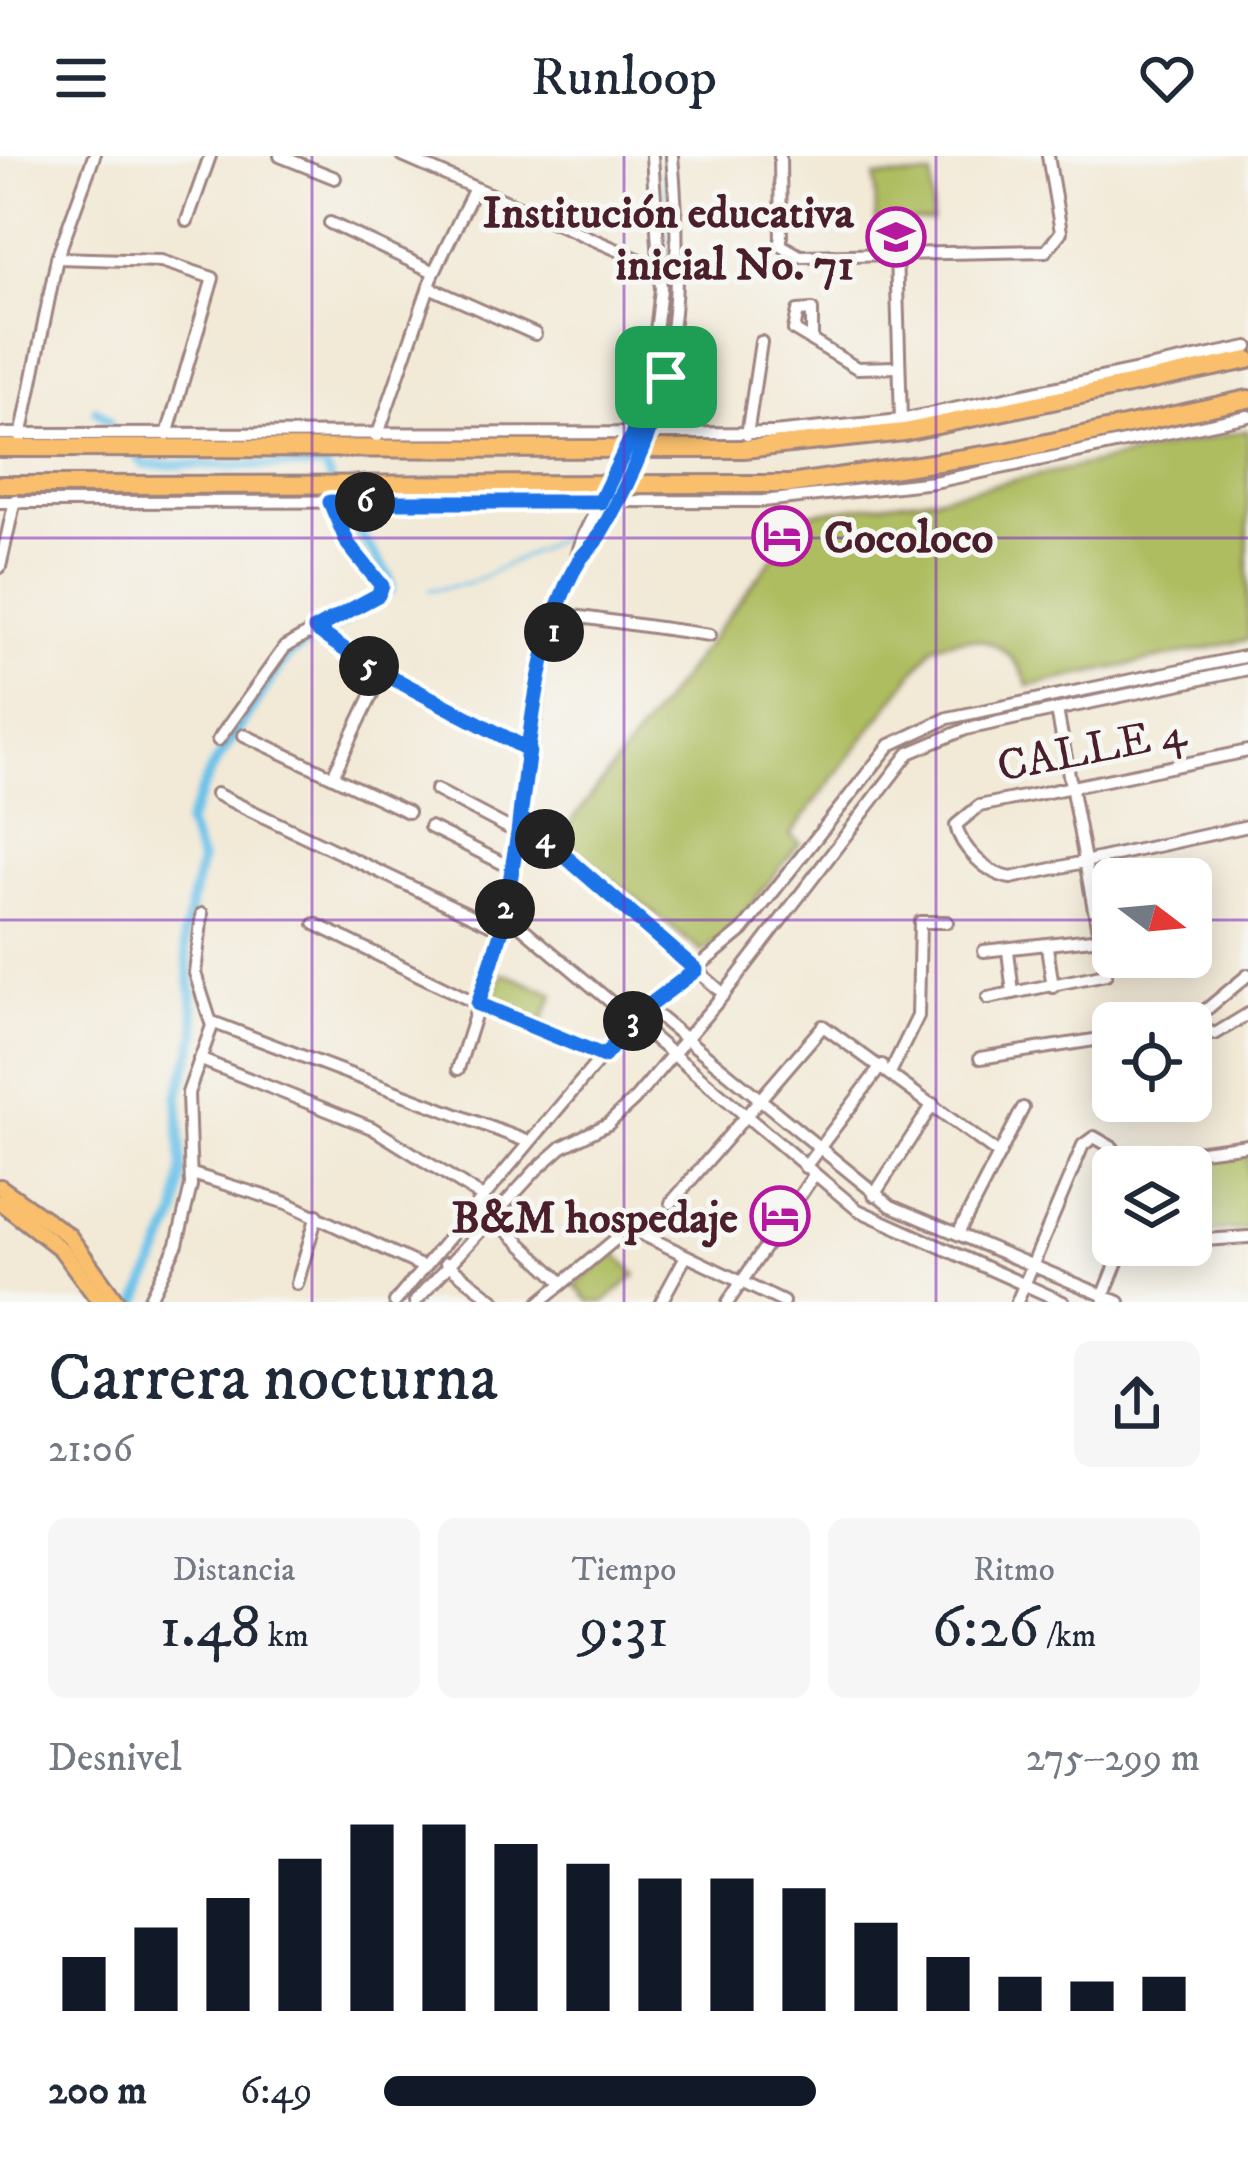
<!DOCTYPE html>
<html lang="es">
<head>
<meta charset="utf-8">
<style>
	:root { --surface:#fff; --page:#f6f6f7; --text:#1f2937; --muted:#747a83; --accent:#111827 }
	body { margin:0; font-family:"IM FELL DW Pica",serif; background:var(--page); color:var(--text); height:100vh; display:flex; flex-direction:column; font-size:45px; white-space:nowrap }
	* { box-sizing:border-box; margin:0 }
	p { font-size:39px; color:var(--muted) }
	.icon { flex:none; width:66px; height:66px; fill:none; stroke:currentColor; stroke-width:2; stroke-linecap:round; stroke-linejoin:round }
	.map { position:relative; height:1146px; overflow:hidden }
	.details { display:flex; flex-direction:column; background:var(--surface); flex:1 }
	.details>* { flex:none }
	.needle { width:78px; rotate:106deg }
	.tools { position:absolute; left:1092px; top:702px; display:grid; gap:24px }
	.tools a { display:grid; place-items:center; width:120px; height:120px; border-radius:18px; background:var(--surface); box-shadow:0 6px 30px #0003; font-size:60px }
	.pin { position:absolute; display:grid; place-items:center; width:102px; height:102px; color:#fff; margin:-51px; border-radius:24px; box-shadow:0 6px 18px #0006 }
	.km { position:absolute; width:60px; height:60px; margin:-30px; border-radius:50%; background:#222; color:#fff; font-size:33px; line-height:60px; text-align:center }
	.round { display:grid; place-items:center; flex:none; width:126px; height:126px; border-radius:18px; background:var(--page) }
	.overview { display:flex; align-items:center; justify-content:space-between; height:204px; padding:0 48px }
	h1 { font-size:66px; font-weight:600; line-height:90px }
	.figures { display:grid; grid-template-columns:repeat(3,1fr); gap:18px; height:204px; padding:12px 48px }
	.figures div { display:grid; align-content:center; border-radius:18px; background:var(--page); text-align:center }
	.figures b { font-size:60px; font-weight:600 }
	.figures small { font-size:33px; font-weight:400 }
	.figures p { font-size:33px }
	.chart { height:336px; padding:24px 48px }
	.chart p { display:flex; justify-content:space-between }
	.chart svg { width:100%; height:216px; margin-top:12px; stroke:var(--accent); stroke-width:6 }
	ul { padding:0 48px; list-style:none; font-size:39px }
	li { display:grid; grid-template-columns:192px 144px 1fr; align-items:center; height:90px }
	li i { height:30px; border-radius:15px; background:var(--accent) }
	header { display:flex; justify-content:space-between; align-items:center; height:156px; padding:0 48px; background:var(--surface); font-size:54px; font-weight:600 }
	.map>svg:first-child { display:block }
	.green { fill:#aebd60; stroke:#7c6e46; stroke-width:3 }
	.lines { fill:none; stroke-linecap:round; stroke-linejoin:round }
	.stream { stroke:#6cc2e9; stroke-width:3 }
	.canal { stroke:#6cc2e9; stroke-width:10 }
	.minor-casing { stroke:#9e8480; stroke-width:16 }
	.major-casing { stroke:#9e8480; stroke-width:20 }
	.highway-casing { stroke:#9e8480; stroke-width:22 }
	.minor { stroke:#fff; stroke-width:10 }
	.major { stroke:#f9bf6d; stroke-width:14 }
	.highway { stroke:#f9bf6d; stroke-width:16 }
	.route-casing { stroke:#fff; stroke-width:24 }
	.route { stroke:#1a73e8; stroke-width:15 }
	.grid { fill:none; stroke:#7b2cbf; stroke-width:3; stroke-opacity:0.55 }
	.labels { text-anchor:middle; stroke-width:10; stroke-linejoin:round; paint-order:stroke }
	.poi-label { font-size:45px; font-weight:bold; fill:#4a1f2b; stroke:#f6f6f2; text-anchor:end }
	.street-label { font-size:45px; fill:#4a1f2b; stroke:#f6f6f2 }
</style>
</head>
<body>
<header><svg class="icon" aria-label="menu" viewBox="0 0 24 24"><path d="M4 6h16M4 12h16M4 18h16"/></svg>Runloop<svg class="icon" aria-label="heart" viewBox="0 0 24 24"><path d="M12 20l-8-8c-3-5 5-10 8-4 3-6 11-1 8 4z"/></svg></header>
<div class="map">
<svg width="1248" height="1146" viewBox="0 0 1248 1146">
	<rect width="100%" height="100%" fill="#f6f6f2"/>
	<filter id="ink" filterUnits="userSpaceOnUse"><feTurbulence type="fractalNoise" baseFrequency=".00833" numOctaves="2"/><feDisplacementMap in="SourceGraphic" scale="24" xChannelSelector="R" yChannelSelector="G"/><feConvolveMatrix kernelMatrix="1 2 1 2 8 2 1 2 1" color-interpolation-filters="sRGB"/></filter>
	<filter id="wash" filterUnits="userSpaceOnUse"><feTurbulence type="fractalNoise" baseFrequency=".004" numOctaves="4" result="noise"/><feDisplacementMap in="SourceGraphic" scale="48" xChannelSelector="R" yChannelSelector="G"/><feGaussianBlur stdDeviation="2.7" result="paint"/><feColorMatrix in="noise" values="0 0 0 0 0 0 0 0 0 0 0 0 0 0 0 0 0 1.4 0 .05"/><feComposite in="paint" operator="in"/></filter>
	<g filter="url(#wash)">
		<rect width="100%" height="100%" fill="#f2e9d6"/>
		<g class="green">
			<path d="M932 20V65L876 66 875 21Z"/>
			<path d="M1248 274V484L1028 530C1013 487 975 472 933 491L790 679 800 687 729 776 702 796 560 681 806 358 941 340Z"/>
			<path d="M503 817 554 838 542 866 491 843Z"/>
			<path d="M1248 996V1073L1191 1077V1011H1173Z"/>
			<path d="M616 1097 636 1119 605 1146H590L575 1129Z"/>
		</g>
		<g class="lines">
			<g class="stream">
				<path d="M662 0 671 120"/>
				<path d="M429 434 468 428 567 379"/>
			</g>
			<g class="canal">
				<path d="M96 254 109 265"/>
				<path d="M138 301 144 309 324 310 330 322"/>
				<path d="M326 477 391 433 389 420 348 360"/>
				<path d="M40 1066 67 1091 101 1138"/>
				<path d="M138 1146 177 1058 182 1015 178 940 197 877 184 779 201 705 187 668 211 614 280 510 289 498 318 481"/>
			</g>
		</g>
	</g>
	<g filter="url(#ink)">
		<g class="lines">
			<defs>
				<g id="minor">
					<path d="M280 0 335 22"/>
					<path d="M402 0 661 113"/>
					<path d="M780 0 781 89 800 100 1046 95 1061 76 1048 0"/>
					<path d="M187 65 210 0"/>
					<path d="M330 67 434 116"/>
					<path d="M896 95 901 264"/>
					<path d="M57 102 161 105 213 122 167 279"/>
					<path d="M429 131 535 178"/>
					<path d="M812 182V154L798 155 794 174 857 212 897 211"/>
					<path d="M0 278 773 277 901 264 1248 191"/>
					<path d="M747 279 761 186"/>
					<path d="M21 281 57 102 94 0"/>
					<path d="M377 281 434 116 474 34"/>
					<path d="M0 346 763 345 934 326 1248 260"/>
					<path d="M579 405C597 385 604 364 617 341 679 233 683 122 672 0"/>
					<path d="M0 411 15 344"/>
					<path d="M559 458 710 479"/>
					<path d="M315 473 382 517 529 594"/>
					<path d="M244 579 408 656"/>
					<path d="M218 584 285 491 380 436 382 430 348 388 330 347"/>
					<path d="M1248 595 979 650 956 669C960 691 988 719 1011 722L1248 670"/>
					<path d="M333 620 382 517"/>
					<path d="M436 634 518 677"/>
					<path d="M216 638 502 774"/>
					<path d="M520 661 724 838"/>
					<path d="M430 671 512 712"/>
					<path d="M505 757 858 1054 1063 1146"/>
					<path d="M315 768 478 848 604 900"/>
					<path d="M1047 791 1053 831"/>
					<path d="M984 795 1101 782"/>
					<path d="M1008 795 1013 837"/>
					<path d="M988 842 1106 818 1057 554"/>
					<path d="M647 851 891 1050 1119 1146"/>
					<path d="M212 866 529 986"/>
					<path d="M1190 867 1248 819"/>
					<path d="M1191 868 1215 878 1248 858"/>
					<path d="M980 902 1113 881"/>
					<path d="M199 903 372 972 481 1040"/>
					<path d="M458 913 502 774 544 511 583 380 632 281 651 218 661 133 652 0"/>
					<path d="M891 915 918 860 920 766H947"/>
					<path d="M805 1011 882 909"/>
					<path d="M1159 1011 1179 998 1248 989"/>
					<path d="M192 1018 287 1047 423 1111"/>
					<path d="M874 1039 933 948"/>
					<path d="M671 1047 823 870 996 996"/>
					<path d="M490 1059 562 1126"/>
					<path d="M958 1078 1023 952"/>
					<path d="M1191 1085 1248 1081"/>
					<path d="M446 1107 496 1146"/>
					<path d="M297 1128 317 1059"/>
					<path d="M1103 1141 1124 1089"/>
					<path d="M148 1146 177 1088 191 1030 188 937 212 870 195 817 202 758"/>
					<path d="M395 1146 631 866 743 774 890 589 948 562 1248 500"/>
					<path d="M415 1146 536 1014 562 991 608 968 634 944 724 838 909 597 966 573 1248 513"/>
					<path d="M540 1146 629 1072 783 1146"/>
					<path d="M661 1146 686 1100"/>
					<path d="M728 1146 814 1019"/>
					<path d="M1017 1146 1083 989 1094 981 1113 992"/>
				</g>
				<g id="major">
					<path d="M0 1031 69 1080 117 1146"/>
					<path d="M0 1046 61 1093 100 1146"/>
				</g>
				<g id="highway">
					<path d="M0 292 744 293 904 276 1248 204"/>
					<path d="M0 329 790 328 1005 296 1248 243"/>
				</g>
			</defs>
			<use href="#minor" class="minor-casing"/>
			<use href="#major" class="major-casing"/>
			<use href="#highway" class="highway-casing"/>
			<use href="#minor" class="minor"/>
			<use href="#major" class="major"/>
			<use href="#highway" class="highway"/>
		</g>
	</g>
	<g class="lines" filter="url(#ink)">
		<defs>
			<path id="route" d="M666 221C651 278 627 333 597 383 592 391 584 397 579 405 538 471 527 599 518 677L502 774 478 848 604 900 647 851 696 814 520 661 529 594 364 507 315 473 378 439 382 430 348 388 330 346H600L632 280 651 218 666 221"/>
		</defs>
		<use href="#route" class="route-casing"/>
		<use href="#route" class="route"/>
	</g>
	<path class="grid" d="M312 0V1146M624 0V1146M936 0V1146M0 382H1248M0 764H1113M1191 764H1248"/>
	<defs>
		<symbol id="school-ring" viewBox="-11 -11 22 22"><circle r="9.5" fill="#f6f6f2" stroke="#b5179e" stroke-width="1.5"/><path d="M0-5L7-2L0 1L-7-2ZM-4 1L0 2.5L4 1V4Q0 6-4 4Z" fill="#b5179e"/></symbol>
		<symbol id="hotel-ring" viewBox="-11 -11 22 22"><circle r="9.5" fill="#f6f6f2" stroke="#b5179e" stroke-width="1.5"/><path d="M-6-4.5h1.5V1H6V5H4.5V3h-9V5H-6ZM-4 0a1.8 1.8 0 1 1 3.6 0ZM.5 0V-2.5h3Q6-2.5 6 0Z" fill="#b5179e"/></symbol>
	</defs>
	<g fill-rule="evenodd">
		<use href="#school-ring" x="863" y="48" width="66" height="66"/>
		<use href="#hotel-ring" x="749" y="347" width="66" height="66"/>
		<use href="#hotel-ring" x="747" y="1027" width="66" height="66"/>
	</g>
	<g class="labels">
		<g class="poi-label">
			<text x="854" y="71">Institución educativa<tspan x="854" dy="52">inicial No. 71</tspan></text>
			<text x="824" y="396" text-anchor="start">Cocoloco</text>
			<text x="738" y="1076">B&amp;M hospedaje</text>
		</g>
		<g class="street-label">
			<text transform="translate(1091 591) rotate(-11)" y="16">CALLE 4</text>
		</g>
	</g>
</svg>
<div class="tools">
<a><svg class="needle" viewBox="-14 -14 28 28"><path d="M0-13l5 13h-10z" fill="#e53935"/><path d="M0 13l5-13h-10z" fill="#747a83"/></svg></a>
<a><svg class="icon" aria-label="locate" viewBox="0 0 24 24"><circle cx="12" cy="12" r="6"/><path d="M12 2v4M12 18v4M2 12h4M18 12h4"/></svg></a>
<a><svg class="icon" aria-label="layers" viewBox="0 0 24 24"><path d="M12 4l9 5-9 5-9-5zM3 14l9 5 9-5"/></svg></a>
</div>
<div class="pin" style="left:666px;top:221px;background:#1e9e55"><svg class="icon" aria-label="arrive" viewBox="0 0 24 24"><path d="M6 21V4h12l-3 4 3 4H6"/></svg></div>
<b class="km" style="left:554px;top:476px">1</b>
<b class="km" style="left:505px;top:753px">2</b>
<b class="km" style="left:633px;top:865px">3</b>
<b class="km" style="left:545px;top:683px">4</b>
<b class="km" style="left:369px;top:510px">5</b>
<b class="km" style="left:365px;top:346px">6</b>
</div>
<section class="details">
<div class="overview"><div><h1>Carrera nocturna</h1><p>21:06</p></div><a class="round"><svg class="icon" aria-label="share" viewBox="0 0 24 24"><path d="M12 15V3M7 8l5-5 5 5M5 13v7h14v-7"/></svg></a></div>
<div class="figures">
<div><p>Distancia</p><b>1.48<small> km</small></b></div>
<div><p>Tiempo</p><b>9:31</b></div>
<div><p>Ritmo</p><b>6:26<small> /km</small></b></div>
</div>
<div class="chart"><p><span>Desnivel</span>275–299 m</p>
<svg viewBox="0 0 160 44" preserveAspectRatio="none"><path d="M5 44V33M15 44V27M25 44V21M35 44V13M45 44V6M55 44V6M65 44V10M75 44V14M85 44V17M95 44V17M105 44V19M115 44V26M125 44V33M135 44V37M145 44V38M155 44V37"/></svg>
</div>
<ul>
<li><b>200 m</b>6:49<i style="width:53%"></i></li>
</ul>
</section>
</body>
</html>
